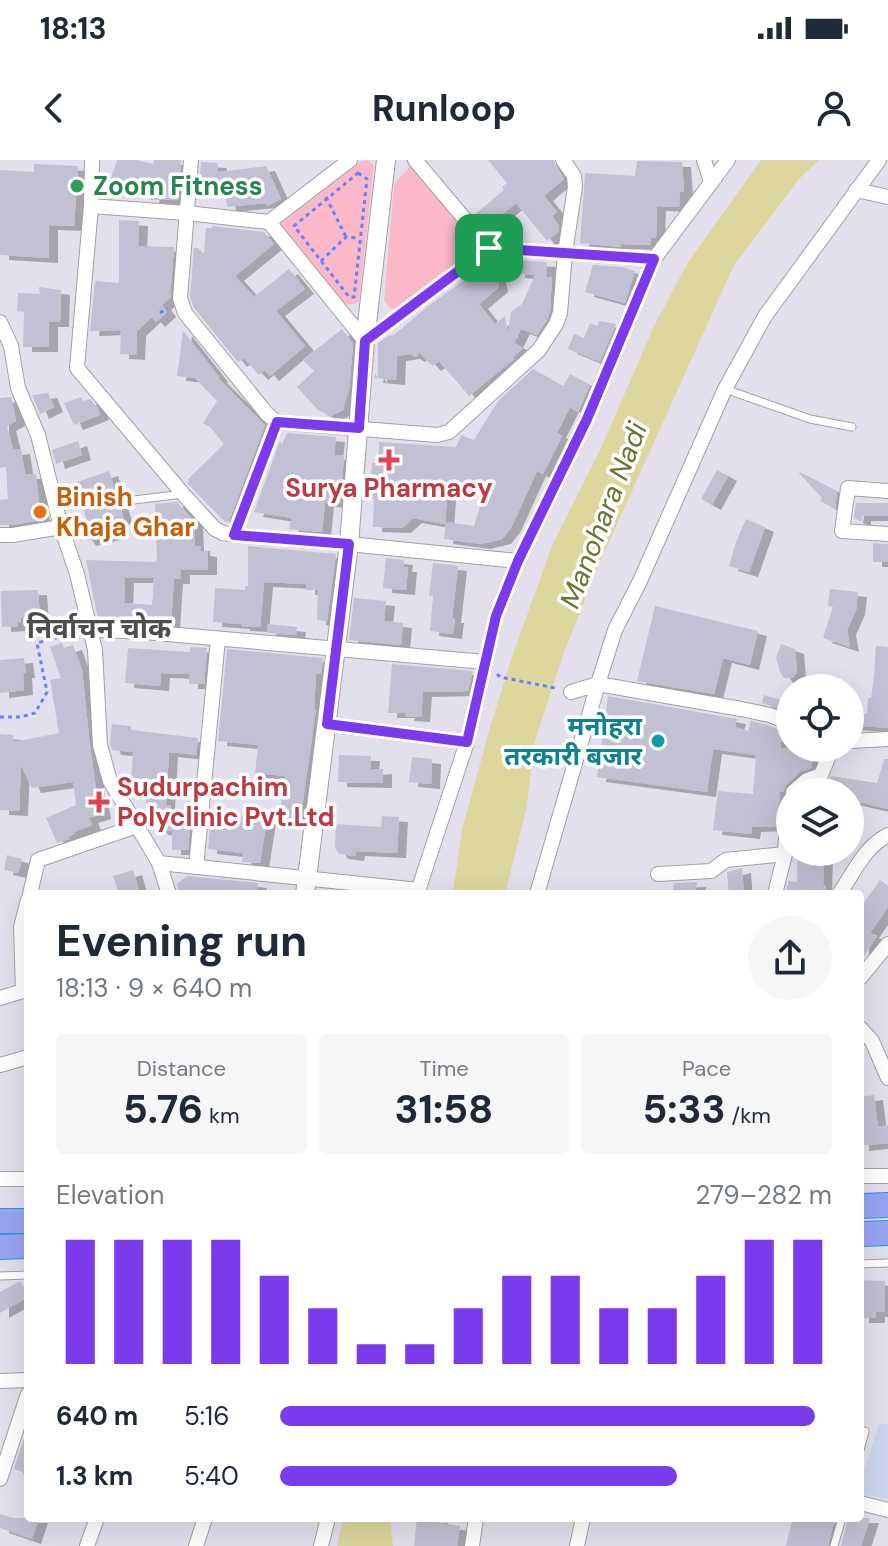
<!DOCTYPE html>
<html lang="en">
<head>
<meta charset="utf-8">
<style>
	:root { --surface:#fff; --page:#f6f6f7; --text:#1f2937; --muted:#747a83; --accent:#7c3aed }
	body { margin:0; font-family:"DM Sans","Noto Sans Devanagari",sans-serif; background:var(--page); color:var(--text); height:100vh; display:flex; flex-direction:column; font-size:30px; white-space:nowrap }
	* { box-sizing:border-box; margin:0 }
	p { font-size:26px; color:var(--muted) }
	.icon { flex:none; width:44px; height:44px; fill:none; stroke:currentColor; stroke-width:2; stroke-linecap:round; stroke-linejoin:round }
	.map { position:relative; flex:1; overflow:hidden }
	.panel { position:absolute; left:24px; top:730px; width:840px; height:632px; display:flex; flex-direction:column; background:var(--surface); border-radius:8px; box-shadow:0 8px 32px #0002 }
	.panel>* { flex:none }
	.controls { position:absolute; left:776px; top:514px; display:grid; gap:16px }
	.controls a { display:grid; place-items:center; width:88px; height:88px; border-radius:50%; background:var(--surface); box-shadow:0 8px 32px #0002; font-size:40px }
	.pin { position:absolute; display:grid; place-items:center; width:68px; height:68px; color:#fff; margin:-34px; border-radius:16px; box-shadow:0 4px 12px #0006 }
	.round { display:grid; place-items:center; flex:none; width:84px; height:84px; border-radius:42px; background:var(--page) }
	.summary { display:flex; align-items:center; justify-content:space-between; height:136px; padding:0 32px }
	h1 { font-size:44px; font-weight:700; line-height:60px }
	.stats { display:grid; grid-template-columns:repeat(3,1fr); gap:12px; height:136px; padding:8px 32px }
	.stats div { display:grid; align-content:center; border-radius:8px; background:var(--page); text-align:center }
	.stats b { font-size:40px; font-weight:700 }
	.stats small { font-size:22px; font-weight:400 }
	.stats p { font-size:22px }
	.chart { height:224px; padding:16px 32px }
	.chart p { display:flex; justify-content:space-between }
	.chart svg { width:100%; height:144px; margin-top:8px; stroke:var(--accent); stroke-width:6 }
	ul { padding:0 32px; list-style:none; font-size:26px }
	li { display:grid; grid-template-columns:128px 96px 1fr; align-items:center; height:60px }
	li i { height:20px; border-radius:10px; background:var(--accent) }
	.status { display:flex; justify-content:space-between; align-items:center; height:56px; padding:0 40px; background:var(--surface); direction:ltr }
	.status svg { height:22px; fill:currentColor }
	header { display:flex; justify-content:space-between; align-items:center; height:104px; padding:0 32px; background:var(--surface); font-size:36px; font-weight:700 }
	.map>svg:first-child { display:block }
	.commercial { fill:#cdd7ef }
	.park { fill:#fbb8c9 }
	.water { fill:#ddd69d }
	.building { fill:#c2c0d3; fill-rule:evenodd; filter:url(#shadow) }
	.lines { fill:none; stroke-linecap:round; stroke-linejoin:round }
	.service-casing { stroke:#a1a1a1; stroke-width:9 }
	.minor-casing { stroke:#a1a1a1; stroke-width:16 }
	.tertiary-casing { stroke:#a1a1a1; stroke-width:20 }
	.trunk-casing { stroke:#1d9dd9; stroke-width:26 }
	.path { stroke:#5f84fe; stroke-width:3; stroke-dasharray:4 4; stroke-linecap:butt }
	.service { stroke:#fff; stroke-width:7 }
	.minor { stroke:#fff; stroke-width:14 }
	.tertiary { stroke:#fff; stroke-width:18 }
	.trunk { stroke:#98a5f4; stroke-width:24 }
	.route-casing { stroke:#fff; stroke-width:16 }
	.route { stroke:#7c3aed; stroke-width:10 }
	.leisure-dot { fill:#2e9e5b; stroke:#fff; stroke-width:3 }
	.health-dot { fill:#e0444e; stroke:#fff; stroke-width:3 }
	.food-dot { fill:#e8710a; stroke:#fff; stroke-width:3 }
	.culture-dot { fill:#0f9aa8; stroke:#fff; stroke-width:3 }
	.labels { text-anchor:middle; stroke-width:7; stroke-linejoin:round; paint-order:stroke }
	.leisure-label { font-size:26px; font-weight:bold; fill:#27864d; stroke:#fff; text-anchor:start }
	.health-label { font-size:26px; font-weight:bold; fill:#be3a42; stroke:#fff }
	.food-label { font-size:26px; font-weight:bold; fill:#c56008; stroke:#fff; text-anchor:start }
	.culture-label { font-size:26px; font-weight:bold; fill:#0d838f; stroke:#fff; text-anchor:end }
	.water-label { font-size:28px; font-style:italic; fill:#6b7633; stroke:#fff }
	.neighbourhood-label { font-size:28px; font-weight:bold; fill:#4d4d4d; stroke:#fff }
</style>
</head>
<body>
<div class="status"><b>18:13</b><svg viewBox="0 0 49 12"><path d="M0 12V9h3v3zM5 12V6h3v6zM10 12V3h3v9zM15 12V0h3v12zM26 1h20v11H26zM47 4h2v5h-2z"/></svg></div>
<header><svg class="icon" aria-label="back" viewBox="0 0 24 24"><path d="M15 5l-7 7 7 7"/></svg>Runloop<svg class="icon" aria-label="person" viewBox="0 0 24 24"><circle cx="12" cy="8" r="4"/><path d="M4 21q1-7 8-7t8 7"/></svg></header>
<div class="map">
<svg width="888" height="1386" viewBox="0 0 888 1386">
	<defs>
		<filter id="shadow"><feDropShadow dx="9" dy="5" stdDeviation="0" flood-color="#0004"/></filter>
	</defs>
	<rect width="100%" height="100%" fill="#e4dfed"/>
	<path class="commercial" d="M879 1264H888V1339L860 1334V1324Z"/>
	<g class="park">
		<path d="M368 0 374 6 359 141C353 146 349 145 342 142L280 64 361 1Z"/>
		<path d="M412 4 473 79 475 85 473 90 399 149C390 150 388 147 384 140L394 24Z"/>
	</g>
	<g class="water">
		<path d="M761 0H819L800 18 734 105 600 402 563 495 535 581 526 650 505 734H453L462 670 489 571 512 497 552 386 602 286 654 166 688 102Z"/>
		<path d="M343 1358H390L393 1386H337Z"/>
	</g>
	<g class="building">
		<path d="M117 0H137L153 4 154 0H181L178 40H150L151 31 110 21Z"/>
		<path d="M488 0H553L564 19 544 36 557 52 552 56 559 66 558 72 547 81 516 43 485 68 474 55 504 30 502 27 507 23Z"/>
		<path d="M637 1 682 2 684 32H680L679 47 657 46 656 78H651L650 85 621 84V87L580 83 585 13 635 16Z"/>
		<path d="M201 2 218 3V12L266 6 281 39 267 46 266 43 227 47 225 31 199 29Z"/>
		<path d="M34 4 78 6 74 66 49 65V98L0 95V10L34 12Z"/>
		<path d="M119 60 139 61 138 86 174 87 170 138 162 145 167 152 156 162 152 157 137 171 136 195 120 194 121 170 90 171 95 121 119 123Z"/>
		<path d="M212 66 264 72 274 84 235 116 254 137 289 109 305 129 276 151 305 186 270 216 265 210 259 215 244 198 238 202 194 148 190 137 194 88H198L204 94 206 68H212Z"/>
		<path d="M493 99 499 127 479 144 495 164 505 156 508 175 511 152 522 144 535 115 516 113 517 100 547 102 546 117H552L550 151 547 160 537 175 521 169 514 183 523 188 512 198 514 199 469 236 439 201 432 206 420 193 416 197 411 194 397 196 396 220 374 218 375 213 378 218V183L388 176 394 175 427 147Z"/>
		<path d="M593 105 622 107 635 111 625 143 585 132Z"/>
		<path d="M39 127 61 130 60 162H49V187H23L24 152 17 151 18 133 40 134Z"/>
		<path d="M599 161 616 164 600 202 568 189 574 174 584 178 590 163 597 166Z"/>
		<path d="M342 169 353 184 349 229 343 250 331 256 318 250 297 227 314 211 303 200Z"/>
		<path d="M183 171 219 217 218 218 265 265 229 361 225 362 188 324V319L224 284 210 267 203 263 217 241 195 218 177 216Z"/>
		<path d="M533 209 563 226 570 214 590 225 578 252 570 247 557 273 562 276 543 314 537 311 511 368 502 379 481 384 444 379 446 362 474 366 485 331 448 321 445 364 413 358 402 368 373 367 374 339H365L366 320 371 321 372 303H378L379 282 456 287 461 275 474 280 498 241Z"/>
		<path d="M48 233 54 247 40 254 32 235Z"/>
		<path d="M11 237 16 261 7 266 13 290 21 289 25 314H36L41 360 12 365H0V340L8 339 6 307 0 308V238Z"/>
		<path d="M81 237 83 241 90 239 97 247 100 255 74 265 64 243Z"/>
		<path d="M287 273 336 277 334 295 344 296 340 343 325 342 322 372 289 369 292 358 254 352 280 281 282 284Z"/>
		<path d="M78 281 82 295 56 304 52 290Z"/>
		<path d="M717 310 728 316 712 345 701 339Z"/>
		<path d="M109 311 124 359 107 361 111 375 87 381 76 364 87 362 83 347 72 324Z"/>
		<path d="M800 312 837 331 835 349 820 341 822 338 799 313Z"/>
		<path d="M177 342 194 361 195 386H201V391L208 392V410H181V419H174L171 464 98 459 86 400 155 402 157 398 155 344ZM125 418H154L152 445 124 443Z"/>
		<path d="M856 343H888V356H862V362L854 358Z"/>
		<path d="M746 359 765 367 749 412 729 406 736 382Z"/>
		<path d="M873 383 888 384V402H873Z"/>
		<path d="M248 386 336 394 327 461 317 460 318 430H306V424L264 422 260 467 241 466V464L213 462 215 428 245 430V426H248Z"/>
		<path d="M386 398 404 400 403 407H408L406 430 383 428Z"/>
		<path d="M433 403 458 406 452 458H455L453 474 430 471 433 436H429Z"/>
		<path d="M830 429 858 432 856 450 847 470 850 487 823 478 833 447 828 446Z"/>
		<path d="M38 430 40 457 21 458V463H18V466L2 467 1 431Z"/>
		<path d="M354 438 386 441 384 461 403 463 401 485 349 480Z"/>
		<path d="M655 446 758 471 750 505 723 498 714 534 637 521Z"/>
		<path d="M268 464 297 467 296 475 267 473Z"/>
		<path d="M62 483 64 488 73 485 82 510 90 586 98 643H100L102 654 89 658 92 665 74 672 75 673 68 677 69 679 57 683 46 658 76 645 73 622 32 628 21 605 19 651 0 650V574L13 575 14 582 59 573 50 520 61 518 50 487Z"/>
		<path d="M781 484 795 489 797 512 792 518H784L780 512 776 498Z"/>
		<path d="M876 486 888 487V568L850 565V552L867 554 868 538H871L874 516Z"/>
		<path d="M190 487 207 488 204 524H189V514L161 513 160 526 125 523 128 488 190 492Z"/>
		<path d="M227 489 323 498 321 514 316 513 314 549H316L300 661 279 658 285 616 255 613 258 585 218 581Z"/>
		<path d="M24 498 26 513H23L24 530 0 533V500Z"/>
		<path d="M392 504 473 511 468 531 423 532 421 557 405 556 406 553H388Z"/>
		<path d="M764 535 790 543V552L762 543Z"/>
		<path d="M608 536 737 559 735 567 748 571 751 561 767 565 783 571 780 588H815L811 608 800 612 786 625 783 632H780L777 666 752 667 751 674 713 670 718 631 753 634 756 595 713 589 707 632 597 617Z"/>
		<path d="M112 564 131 566V570L198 578 196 595 169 592 166 645H171V650L189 652V654H191L188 690H172V671L159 670 141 631H136V626L131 625 133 592 112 590 110 584Z"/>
		<path d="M339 595 371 596 370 610 383 609V623L338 622Z"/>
		<path d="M412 597 432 599 431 624 409 622Z"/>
		<path d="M884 599H888V649L850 640V632H808L827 623 831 616 877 623Z"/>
		<path d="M236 655 267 659 260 703 242 702 243 693 208 689 211 657 235 660Z"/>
		<path d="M382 656 399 657 397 693 356 691 355 696 339 694 335 688 336 664 381 667Z"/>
		<path d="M798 692H824L823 725 826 726V734H785L789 721 797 722Z"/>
		<path d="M7 695 22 699 18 713 4 710Z"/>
		<path d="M742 708 744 734H729L727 712Z"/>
		<path d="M133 710 140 734H119L113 716Z"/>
		<path d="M187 716 258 723 256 734H179L177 724Z"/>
		<path d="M880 720 888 726V747L870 773 877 776 860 802V748Z"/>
		<path d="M697 722 695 734H672L674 723Z"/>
		<path d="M874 935 878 967 888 965V983L860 986V937Z"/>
		<path d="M860 1120 885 1121 884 1152H876V1158H860Z"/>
		<path d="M18 1122H21L28 1133V1137L0 1153V1132Z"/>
		<path d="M28 1266V1314L14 1309Z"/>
		<path d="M0 1354 13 1358H39L32 1379 0 1368Z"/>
		<path d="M417 1358H439V1363L460 1366 457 1386H414Z"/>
		<path d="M793 1358H835L828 1386H786Z"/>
		<path d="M848 1358H870L861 1386H841Z"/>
	</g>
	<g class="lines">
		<defs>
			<g id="service">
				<path d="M725 229 810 259 852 267"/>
				<path d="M134 340 183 334"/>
				<path d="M860 1104 888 1103"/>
				<path d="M0 1116 28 1115"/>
				<path d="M860 1290 865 1271"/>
				<path d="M834 1386 842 1358"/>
			</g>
			<g id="minor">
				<path d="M92 0 91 46 77 208 183 334 215 369 223 373 234 375 349 384 518 401"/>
				<path d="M191 0 180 138 185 153 267 254 277 262 437 275 449 272 539 190 556 164 560 153 565 93 575 27 574 16 563 0"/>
				<path d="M350 0 269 62 365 181 489 88 654 99"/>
				<path d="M415 0 489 88"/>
				<path d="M704 0 711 22"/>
				<path d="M856 30 888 37"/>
				<path d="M91 46 186 53 269 62"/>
				<path d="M0 162 11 186 18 228 38 275 61 367 77 414 90 469 95 490 100 585 110 621 159 703 169 734"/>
				<path d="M888 331 848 328 842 371 888 374"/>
				<path d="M0 375H13L61 367"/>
				<path d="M234 375 277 262"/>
				<path d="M90 469 156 473 485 502"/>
				<path d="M571 532 598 524 741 549 770 555 790 563"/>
				<path d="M327 564 467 582"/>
				<path d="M850 581 888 579"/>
				<path d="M793 632 807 620 821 615 832 588"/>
				<path d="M159 703 419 730"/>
				<path d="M196 707 218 479"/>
				<path d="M658 714 711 711 726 700 785 694"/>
				<path d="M30 734 38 700 137 666"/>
				<path d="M417 734 467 582 496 456 518 401 587 259 654 99 728 0"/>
				<path d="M537 734 598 524 615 470 640 421 725 229 765 156 879 0"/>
				<path d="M775 734 785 694 787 661 790 644"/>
				<path d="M839 734C854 713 864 687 888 675"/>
				<path d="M860 818 888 784"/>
				<path d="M0 838 23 831 21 767 28 740"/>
				<path d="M860 868 872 881 888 918"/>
				<path d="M0 905 28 897"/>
				<path d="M860 1016H888"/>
				<path d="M0 1019H28"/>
				<path d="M0 1221 28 1220"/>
				<path d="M0 1319 28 1234"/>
				<path d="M860 1343 888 1350"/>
				<path d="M87 1386 97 1358"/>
				<path d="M196 1386 205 1358"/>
				<path d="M321 1386 328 1358"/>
				<path d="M472 1386 476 1358"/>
				<path d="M577 1386 583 1358"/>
			</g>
			<path id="tertiary" d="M305 734 349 384 365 181 386 0"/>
			<g id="trunk">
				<path d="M860 1046 888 1045"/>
				<path d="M0 1061H28"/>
				<path d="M860 1074 888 1073"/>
				<path d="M0 1087 28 1086"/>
			</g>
		</defs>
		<use href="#service" class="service-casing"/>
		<use href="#minor" class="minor-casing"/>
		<use href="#tertiary" class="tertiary-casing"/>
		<use href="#trunk" class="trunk-casing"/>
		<g class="path">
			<path d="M358 13 367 19 354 137H349L294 66Z"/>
			<path d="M326 37 346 77"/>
			<path d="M321 101 346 77 359 78"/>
			<path d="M160 153 167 148"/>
			<path d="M497 514 500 517 555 528"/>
			<path d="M0 557H20L35 553 47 532 37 483 75 473"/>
		</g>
		<use href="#service" class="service"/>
		<use href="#minor" class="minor"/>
		<use href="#tertiary" class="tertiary"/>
		<use href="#trunk" class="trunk"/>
	</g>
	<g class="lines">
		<defs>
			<path id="route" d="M489 88 654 99 587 259 518 401 496 456 467 582 327 564 349 384 234 375 277 262 359 268 365 181Z"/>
		</defs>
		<use href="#route" class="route-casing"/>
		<use href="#route" class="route"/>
	</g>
	<circle class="leisure-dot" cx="77" cy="26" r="8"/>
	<g class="health-dot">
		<path d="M385 288h8v8h8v8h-8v8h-8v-8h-8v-8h8z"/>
		<path d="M95 630h8v8h8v8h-8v8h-8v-8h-8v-8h8z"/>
	</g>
	<circle class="food-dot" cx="40" cy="352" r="8"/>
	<circle class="culture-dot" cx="658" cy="581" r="8"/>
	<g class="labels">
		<g class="leisure-label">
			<text x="93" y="35">Zoom Fitness</text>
		</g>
		<g class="health-label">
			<text x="389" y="337">Surya Pharmacy</text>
			<text x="117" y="636" text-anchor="start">Sudurpachim<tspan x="117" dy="30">Polyclinic Pvt.Ltd</tspan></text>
		</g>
		<g class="food-label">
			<text x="56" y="346">Binish<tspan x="56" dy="30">Khaja Ghar</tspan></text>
		</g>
		<g class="culture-label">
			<text x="642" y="575">मनोहरा<tspan x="642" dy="30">तरकारी बजार</tspan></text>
		</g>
		<g class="water-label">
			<text transform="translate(603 355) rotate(-69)" y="10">Manohara Nadi</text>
		</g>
		<g class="neighbourhood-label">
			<text x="99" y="478">निर्वाचन चोक</text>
		</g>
	</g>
</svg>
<div class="controls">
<a><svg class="icon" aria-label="locate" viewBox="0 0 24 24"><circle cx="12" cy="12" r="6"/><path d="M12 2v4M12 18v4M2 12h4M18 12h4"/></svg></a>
<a><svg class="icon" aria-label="layers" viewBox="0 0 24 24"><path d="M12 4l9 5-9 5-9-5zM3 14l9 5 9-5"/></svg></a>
</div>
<div class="pin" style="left:489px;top:88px;background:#1e9e55"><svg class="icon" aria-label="arrive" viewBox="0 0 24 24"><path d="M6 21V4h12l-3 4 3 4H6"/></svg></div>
<section class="panel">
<div class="summary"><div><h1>Evening run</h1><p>18:13 · 9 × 640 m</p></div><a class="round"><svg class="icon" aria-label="share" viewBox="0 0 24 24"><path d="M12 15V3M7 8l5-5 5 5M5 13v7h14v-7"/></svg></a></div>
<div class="stats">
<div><p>Distance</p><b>5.76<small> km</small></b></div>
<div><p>Time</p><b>31:58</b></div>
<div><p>Pace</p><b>5:33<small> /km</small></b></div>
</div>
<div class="chart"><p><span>Elevation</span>279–282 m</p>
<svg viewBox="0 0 160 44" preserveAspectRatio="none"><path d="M5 44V6M15 44V6M25 44V6M35 44V6M45 44V17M55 44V27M65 44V38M75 44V38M85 44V27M95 44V17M105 44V17M115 44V27M125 44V27M135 44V17M145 44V6M155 44V6"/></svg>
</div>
<ul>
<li><b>640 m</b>5:16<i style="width:97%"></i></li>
<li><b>1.3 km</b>5:40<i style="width:72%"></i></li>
</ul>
</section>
</div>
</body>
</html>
